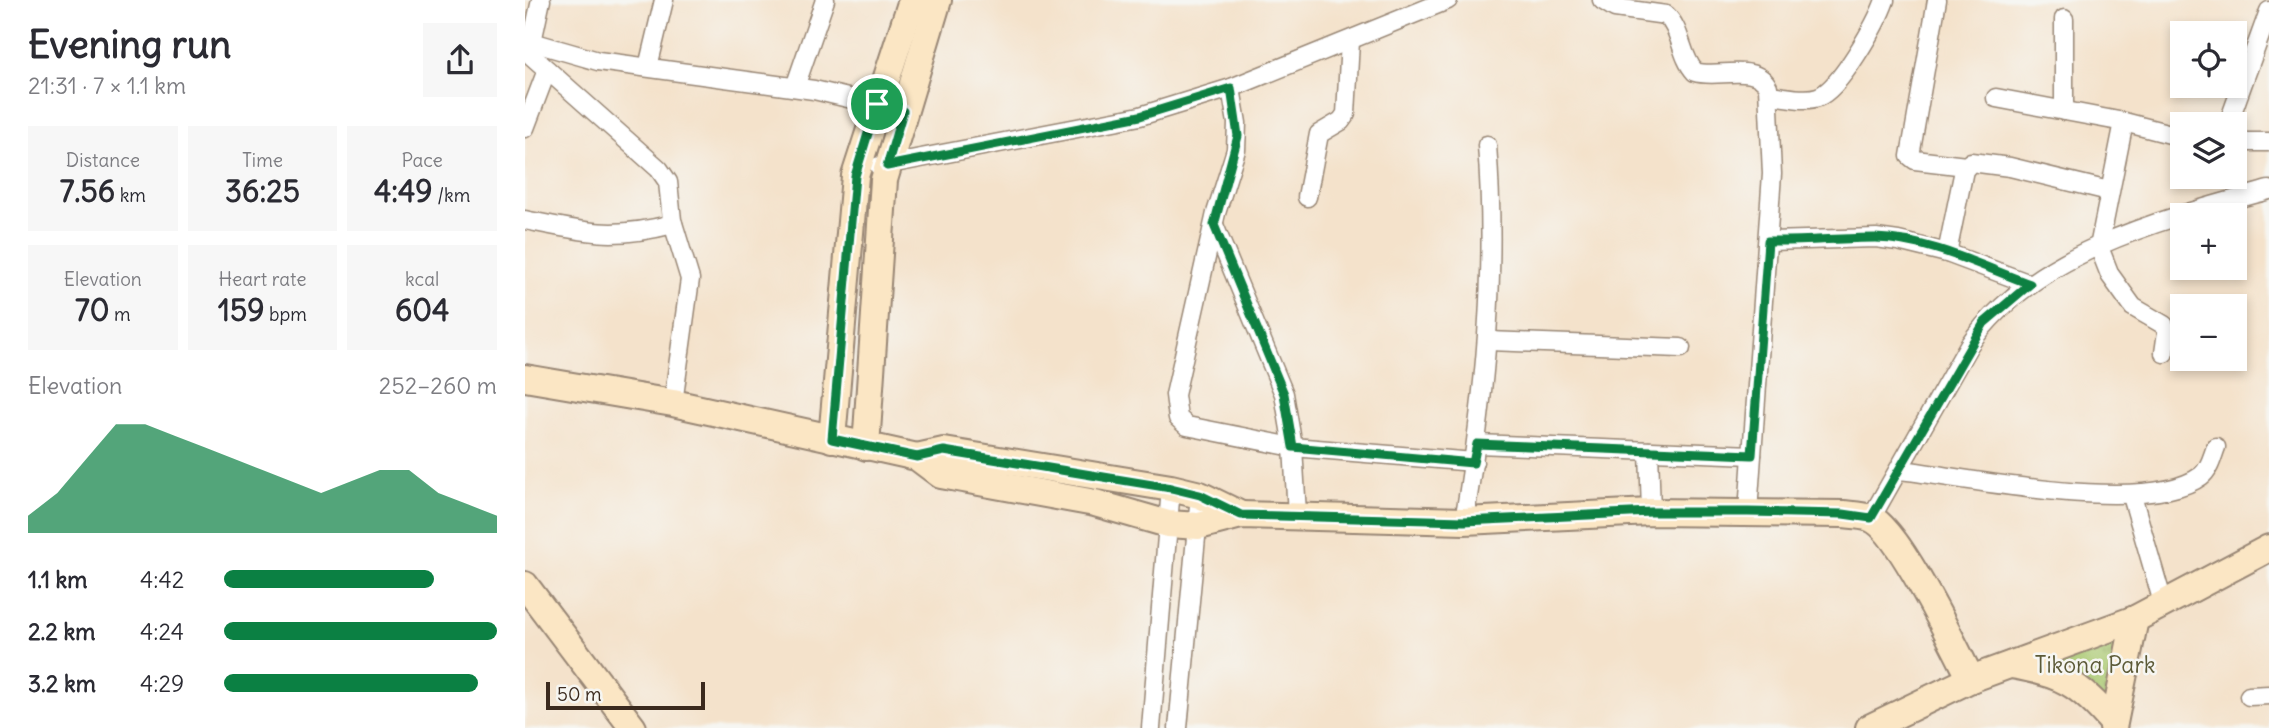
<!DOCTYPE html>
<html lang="en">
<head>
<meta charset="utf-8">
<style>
	:root { --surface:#fff; --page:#f7f7f7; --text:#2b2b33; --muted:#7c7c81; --accent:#0b8043 }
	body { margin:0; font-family:Delius,sans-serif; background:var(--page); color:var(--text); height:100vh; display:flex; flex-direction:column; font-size:26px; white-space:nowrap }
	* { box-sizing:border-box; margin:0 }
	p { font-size:23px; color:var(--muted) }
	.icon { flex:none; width:38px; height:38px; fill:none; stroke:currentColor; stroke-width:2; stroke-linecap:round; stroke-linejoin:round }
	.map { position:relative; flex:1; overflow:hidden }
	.details { display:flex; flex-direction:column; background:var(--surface); width:525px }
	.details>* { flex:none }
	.buttons { position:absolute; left:1645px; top:21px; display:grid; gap:14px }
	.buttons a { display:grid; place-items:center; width:77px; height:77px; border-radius:0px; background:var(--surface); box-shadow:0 4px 10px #0003; font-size:35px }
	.scale { position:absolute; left:21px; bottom:18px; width:159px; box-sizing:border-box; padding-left:7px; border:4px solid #3b2a1e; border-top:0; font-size:19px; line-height:24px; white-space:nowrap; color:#3b2a1e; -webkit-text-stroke:5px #f6f6f2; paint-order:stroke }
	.pin { position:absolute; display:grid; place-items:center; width:60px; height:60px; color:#fff; margin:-30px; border:4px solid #fff; border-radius:50%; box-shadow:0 2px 7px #0007 }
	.round { display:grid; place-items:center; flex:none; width:74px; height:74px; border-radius:0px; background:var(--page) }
	.overview { display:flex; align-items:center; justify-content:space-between; height:119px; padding:0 28px }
	h1 { font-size:38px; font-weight:700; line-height:52px }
	.metrics { display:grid; grid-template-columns:repeat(3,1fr); gap:10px; height:119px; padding:7px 28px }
	.metrics div { display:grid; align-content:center; border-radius:0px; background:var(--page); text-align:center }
	.metrics b { font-size:30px; font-weight:700 }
	.metrics small { font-size:19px; font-weight:400 }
	.metrics p { font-size:19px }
	.chart { height:196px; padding:14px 28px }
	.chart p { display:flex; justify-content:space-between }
	.chart svg { width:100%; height:126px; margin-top:7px; fill:var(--accent); opacity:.7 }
	ul { padding:0 28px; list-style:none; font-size:23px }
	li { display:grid; grid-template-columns:112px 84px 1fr; align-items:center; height:52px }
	li i { height:18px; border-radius:9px; background:var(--accent) }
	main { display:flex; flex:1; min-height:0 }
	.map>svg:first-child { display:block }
	.grass { fill:url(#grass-tufts); stroke:#727a48; stroke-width:2 }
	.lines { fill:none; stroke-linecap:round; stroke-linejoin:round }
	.street-casing { stroke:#988674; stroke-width:21 }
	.secondary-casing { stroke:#988674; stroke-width:30 }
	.street { stroke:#fff; stroke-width:18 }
	.secondary { stroke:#fbe6c4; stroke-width:26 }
	.route-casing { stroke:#fff; stroke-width:14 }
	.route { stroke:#0b8043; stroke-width:9 }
	.labels { text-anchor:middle; stroke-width:5; stroke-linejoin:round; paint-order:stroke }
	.park-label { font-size:23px; fill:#5c5a37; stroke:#f6f6f2 }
</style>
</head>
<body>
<main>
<section class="details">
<div class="overview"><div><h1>Evening run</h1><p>21:31 · 7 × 1.1 km</p></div><a class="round"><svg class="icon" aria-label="share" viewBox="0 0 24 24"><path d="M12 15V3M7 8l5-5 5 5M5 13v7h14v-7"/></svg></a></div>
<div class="metrics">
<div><p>Distance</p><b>7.56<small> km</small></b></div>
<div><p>Time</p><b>36:25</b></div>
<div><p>Pace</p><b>4:49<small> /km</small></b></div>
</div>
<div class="metrics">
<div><p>Elevation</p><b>70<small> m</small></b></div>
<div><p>Heart rate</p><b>159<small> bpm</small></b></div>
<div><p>kcal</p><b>604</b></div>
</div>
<div class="chart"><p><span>Elevation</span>252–260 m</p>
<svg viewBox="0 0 160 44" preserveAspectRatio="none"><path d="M0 44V38L10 30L20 18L30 6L40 6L50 10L60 14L70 18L80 22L90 26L100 30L110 26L120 22L130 22L140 30L150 34L160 38V44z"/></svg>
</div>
<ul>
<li><b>1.1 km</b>4:42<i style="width:77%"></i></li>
<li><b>2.2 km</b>4:24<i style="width:100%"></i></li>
<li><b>3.2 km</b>4:29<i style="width:93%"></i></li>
</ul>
</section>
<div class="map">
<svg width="1744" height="728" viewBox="0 0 1744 728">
	<defs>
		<pattern id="grass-tufts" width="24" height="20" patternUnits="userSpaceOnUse" patternTransform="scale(1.75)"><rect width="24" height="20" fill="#aac971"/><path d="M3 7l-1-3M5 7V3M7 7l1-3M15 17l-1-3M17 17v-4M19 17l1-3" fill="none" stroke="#8ca35c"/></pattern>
	</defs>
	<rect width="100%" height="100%" fill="#f6f6f2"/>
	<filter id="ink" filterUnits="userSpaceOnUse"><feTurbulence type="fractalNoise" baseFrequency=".0143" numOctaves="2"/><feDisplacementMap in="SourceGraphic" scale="14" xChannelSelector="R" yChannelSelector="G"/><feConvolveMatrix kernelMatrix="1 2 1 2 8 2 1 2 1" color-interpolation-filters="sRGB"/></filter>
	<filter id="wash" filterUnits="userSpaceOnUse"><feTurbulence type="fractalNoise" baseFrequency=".00686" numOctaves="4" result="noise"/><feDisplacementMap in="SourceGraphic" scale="28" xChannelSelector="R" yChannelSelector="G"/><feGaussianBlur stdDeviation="1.57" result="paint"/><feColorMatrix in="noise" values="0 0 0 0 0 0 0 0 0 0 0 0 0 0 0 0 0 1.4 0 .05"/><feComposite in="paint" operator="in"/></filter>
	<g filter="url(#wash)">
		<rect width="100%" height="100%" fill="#f4e2cb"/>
		<path class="grass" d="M1604 622 1585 712 1513 665Z"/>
	</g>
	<g filter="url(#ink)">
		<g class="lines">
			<defs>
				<g id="street">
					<path d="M1077 0 1090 8 1141 15C1157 30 1155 56 1170 72 1192 79 1231 62 1243 87L1247 174 1223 512"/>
					<path d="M1412 0 1385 156 1390 160 1441 166"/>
					<path d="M0 40 73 61 289 90 361 107"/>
					<path d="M7 42 16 0"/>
					<path d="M0 50 134 169 143 182 147 220 165 279 148 403"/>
					<path d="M123 67 139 0"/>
					<path d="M270 87 300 0"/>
					<path d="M706 88 712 123 711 150 691 213 650 395 653 418 662 426 768 447 949 462"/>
					<path d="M1244 95C1259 96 1279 102 1293 97 1315 89 1352 23 1360 0"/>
					<path d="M1471 98 1599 122 1657 137"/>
					<path d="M1539 111V19"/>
					<path d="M1599 122 1574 247 1585 275 1608 307 1639 325 1642 332 1639 353"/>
					<path d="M1703 124 1744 11"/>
					<path d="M0 128 22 70"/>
					<path d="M1710 142H1744"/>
					<path d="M354 166 615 116 706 88 923 0"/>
					<path d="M782 197 794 134 816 121 821 114 825 41"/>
					<path d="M0 220C61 232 86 240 148 224"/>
					<path d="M689 225 759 394 768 447 772 514"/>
					<path d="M1243 241 1351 238 1373 241 1422 253 1505 284"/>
					<path d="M1422 253 1439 170 1446 162 1485 167 1584 191"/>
					<path d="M964 341 1156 348"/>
					<path d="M952 444 1227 455"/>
					<path d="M1124 451 1126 512"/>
					<path d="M1376 470C1443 478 1623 516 1676 476 1685 469 1687 457 1691 447"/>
					<path d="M1607 496 1639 606"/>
					<path d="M1346 518 1444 345C1507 252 1642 218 1744 190"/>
					<path d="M939 521C960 395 972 272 962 145"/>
					<path d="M1724 696 1744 695"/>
					<path d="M626 728 646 488"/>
					<path d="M653 728 675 495"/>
				</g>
				<g id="secondary">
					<path d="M0 378 148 403 392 457 416 475 570 503 643 524 674 526 716 515 939 521 1126 512 1318 514C1326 515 1337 515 1345 518 1373 528 1430 648 1446 679"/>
					<path d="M307 439 330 176 387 0"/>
					<path d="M341 447 359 180 413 0"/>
					<path d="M392 457 419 451 646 488 675 495 716 515"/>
					<path d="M0 585 108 728"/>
					<path d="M1486 665C1536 673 1555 684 1588 723"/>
					<path d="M1344 728 1446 679 1610 619 1744 548"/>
					<path d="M1588 728 1610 619"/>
				</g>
			</defs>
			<use href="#street" class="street-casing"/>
			<use href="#secondary" class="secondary-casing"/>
			<use href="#street" class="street"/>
			<use href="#secondary" class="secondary"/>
		</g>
	</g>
	<g class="lines" filter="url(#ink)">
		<defs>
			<path id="route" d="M706 88 713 136 689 225 759 394 768 447 948 463 952 444 1227 455 1243 241C1279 242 1314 238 1350 238 1403 239 1456 266 1505 284L1459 323 1346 518 1318 514 1223 512H1126L939 521 716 515 675 495 646 488 419 451 392 457 307 439 330 176 352 104 378 111 362 166 615 116Z"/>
		</defs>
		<use href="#route" class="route-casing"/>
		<use href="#route" class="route"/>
	</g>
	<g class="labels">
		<g class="park-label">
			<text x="1570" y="673">Tikona Park</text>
		</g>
	</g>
</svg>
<div class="buttons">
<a><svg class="icon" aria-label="locate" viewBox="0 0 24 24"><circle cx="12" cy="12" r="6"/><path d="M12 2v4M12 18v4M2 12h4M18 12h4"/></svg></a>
<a><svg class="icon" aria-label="layers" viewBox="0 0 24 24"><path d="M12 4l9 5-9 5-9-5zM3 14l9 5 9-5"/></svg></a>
<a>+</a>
<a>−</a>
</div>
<div class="scale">50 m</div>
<div class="pin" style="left:352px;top:104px;background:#1e9e55"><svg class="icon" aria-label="arrive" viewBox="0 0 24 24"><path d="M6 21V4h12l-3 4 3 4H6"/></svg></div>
</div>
</main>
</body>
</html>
